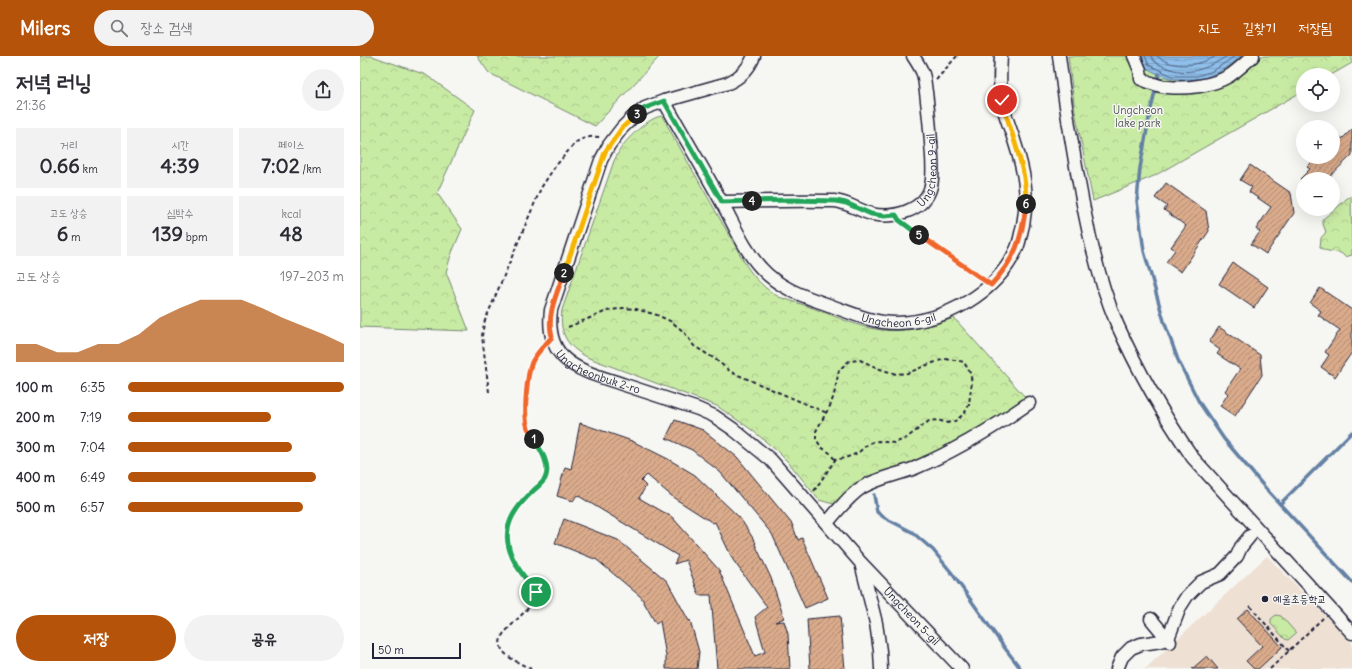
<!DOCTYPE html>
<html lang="ko">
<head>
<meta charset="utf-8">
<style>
	:root { --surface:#fff; --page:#f2f2f3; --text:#2b2b33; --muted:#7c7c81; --accent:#b45309 }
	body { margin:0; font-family:Delius,"Poor Story",sans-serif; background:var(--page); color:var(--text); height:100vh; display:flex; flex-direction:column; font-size:15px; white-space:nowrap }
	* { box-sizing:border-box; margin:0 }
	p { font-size:13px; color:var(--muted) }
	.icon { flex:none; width:22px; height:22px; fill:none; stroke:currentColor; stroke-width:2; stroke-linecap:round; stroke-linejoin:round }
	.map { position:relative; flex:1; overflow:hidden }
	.side { display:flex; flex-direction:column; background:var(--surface); width:360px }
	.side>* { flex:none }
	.tools { position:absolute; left:936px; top:12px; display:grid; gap:8px }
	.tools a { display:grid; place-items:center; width:44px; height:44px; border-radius:50%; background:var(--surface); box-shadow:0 4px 16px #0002; font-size:20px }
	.scale { position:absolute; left:12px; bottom:10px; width:89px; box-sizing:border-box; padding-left:4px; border:2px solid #22223b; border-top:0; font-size:11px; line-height:14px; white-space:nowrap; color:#22223b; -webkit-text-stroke:3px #f6f6f2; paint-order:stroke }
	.pin { position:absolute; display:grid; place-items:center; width:34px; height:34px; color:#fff; margin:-17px; border:2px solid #fff; border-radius:50%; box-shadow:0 1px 4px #0007 }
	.km { position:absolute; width:20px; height:20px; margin:-10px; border-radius:50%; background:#222; color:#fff; font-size:11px; line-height:20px; text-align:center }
	.round { display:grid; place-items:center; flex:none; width:42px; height:42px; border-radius:21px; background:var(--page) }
	.headline { display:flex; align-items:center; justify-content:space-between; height:68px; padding:0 16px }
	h1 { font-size:22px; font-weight:800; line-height:30px }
	.figures { display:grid; grid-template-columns:repeat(3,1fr); gap:6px; height:68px; padding:4px 16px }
	.figures div { display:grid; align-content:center; border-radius:0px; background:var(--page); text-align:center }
	.figures b { font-size:20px; font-weight:800 }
	.figures small { font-size:11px; font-weight:400 }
	.figures p { font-size:11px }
	.chart { height:112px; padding:8px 16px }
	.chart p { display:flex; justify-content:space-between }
	.chart svg { width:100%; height:72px; margin-top:4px; fill:var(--accent); opacity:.7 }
	.button { display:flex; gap:8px; margin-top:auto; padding:8px 16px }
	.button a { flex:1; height:46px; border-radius:24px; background:var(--accent); color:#fff; font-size:16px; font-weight:800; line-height:46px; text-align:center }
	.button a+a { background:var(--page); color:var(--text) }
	ul { padding:0 16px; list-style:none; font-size:13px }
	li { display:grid; grid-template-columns:64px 48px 1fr; align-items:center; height:30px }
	li i { height:10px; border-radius:5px; background:var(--accent) }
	header { display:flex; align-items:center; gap:24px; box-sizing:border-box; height:56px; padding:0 20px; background:var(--accent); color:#fff }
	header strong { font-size:19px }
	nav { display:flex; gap:22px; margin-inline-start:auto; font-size:14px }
	.search { width:280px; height:36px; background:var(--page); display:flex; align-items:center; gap:10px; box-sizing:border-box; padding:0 14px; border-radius:22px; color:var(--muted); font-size:15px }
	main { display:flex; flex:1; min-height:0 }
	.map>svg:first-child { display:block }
	.built { fill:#eee0d3 }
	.forest { fill:url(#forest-crowns); stroke:#758670 }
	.water { fill:url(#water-rules); stroke:#6380a4 }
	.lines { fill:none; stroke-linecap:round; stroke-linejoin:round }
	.shore { stroke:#4e6181; stroke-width:1 }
	.stream { stroke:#6380a4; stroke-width:3.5 }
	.building { fill:url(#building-hatch); stroke:#22223b; fill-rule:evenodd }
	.street-casing { stroke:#22223b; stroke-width:15 }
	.path { stroke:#22223b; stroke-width:2; stroke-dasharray:4 3; stroke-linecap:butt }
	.street { stroke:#f6f6f2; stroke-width:12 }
	.split-1-casing { stroke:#fff; stroke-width:8 }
	.split-2-casing { stroke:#fff; stroke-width:8 }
	.split-3-casing { stroke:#fff; stroke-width:8 }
	.split-4-casing { stroke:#fff; stroke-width:8 }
	.split-5-casing { stroke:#fff; stroke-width:8 }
	.split-6-casing { stroke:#fff; stroke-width:8 }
	.split-7-casing { stroke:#fff; stroke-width:8 }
	.split-1 { stroke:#22a559; stroke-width:5 }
	.split-2 { stroke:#f0652b; stroke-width:5 }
	.split-3 { stroke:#f5b400; stroke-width:5 }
	.split-4 { stroke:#22a559; stroke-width:5 }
	.split-5 { stroke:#22a559; stroke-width:5 }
	.split-6 { stroke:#f0652b; stroke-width:5 }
	.split-7 { stroke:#f5b400; stroke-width:5 }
	.poi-dot { fill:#22223b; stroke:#f6f6f2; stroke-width:1.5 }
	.labels { text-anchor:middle; stroke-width:3; stroke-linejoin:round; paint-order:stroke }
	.park-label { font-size:11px; fill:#4c5455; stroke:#f6f6f2 }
	.street-label { font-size:11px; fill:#22223b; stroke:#f6f6f2 }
	.poi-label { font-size:11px; fill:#22223b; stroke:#f6f6f2; text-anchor:start }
</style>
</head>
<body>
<header>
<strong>Milers</strong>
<div class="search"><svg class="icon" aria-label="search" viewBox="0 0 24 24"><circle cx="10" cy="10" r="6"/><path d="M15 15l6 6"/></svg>장소 검색</div>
<nav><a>지도</a><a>길찾기</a><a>저장됨</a></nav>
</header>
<main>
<section class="side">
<div class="headline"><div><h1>저녁 러닝</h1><p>21:36</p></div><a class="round"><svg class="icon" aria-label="share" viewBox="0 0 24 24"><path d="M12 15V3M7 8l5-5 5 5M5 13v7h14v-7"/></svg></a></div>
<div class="figures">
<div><p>거리</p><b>0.66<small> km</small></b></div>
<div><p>시간</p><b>4:39</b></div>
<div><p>페이스</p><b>7:02<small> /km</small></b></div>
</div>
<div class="figures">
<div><p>고도 상승</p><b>6<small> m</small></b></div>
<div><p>심박수</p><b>139<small> bpm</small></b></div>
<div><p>kcal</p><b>48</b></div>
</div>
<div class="chart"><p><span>고도 상승</span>197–203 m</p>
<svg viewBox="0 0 160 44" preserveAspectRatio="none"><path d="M0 44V33L10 33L20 38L30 38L40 33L50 33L60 27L70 17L80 11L90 6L100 6L110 6L120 11L130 17L140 22L150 27L160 33V44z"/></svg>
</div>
<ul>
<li><b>100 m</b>6:35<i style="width:100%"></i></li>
<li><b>200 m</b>7:19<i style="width:66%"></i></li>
<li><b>300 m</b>7:04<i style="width:76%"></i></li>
<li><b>400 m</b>6:49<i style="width:87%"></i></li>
<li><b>500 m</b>6:57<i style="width:81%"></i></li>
</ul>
<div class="button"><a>저장</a><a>공유</a></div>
</section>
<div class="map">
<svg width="992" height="613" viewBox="0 0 992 613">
	<defs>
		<pattern id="forest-crowns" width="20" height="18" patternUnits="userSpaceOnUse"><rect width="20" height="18" fill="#c8eba4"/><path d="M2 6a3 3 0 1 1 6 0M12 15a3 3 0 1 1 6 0" fill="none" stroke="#acc98e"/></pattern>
		<pattern id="water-rules" width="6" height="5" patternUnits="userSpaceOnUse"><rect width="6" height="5" fill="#8fbfea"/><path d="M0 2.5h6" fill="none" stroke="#7ba4ca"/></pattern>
		<pattern id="building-hatch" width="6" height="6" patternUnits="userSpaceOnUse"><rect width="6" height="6" fill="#daab8b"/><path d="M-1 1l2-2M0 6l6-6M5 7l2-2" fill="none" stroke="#b08b73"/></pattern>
	</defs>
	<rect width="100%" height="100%" fill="#f6f6f2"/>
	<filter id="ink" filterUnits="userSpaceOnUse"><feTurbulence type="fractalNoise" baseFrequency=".025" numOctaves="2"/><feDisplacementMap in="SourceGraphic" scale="8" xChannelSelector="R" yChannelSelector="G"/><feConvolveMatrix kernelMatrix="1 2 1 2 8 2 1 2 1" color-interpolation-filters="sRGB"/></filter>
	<g filter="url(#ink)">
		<path class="built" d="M907 500 992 587V613H785Z"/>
		<g class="forest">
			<path d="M0 0H12L66 19 115 54 77 137 102 173 91 199 86 216 109 275 0 271Z"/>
			<path d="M117 0H300L235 70 129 17Z"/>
			<path d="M708 0H992V7L971 19H943V35L794 120 733 145 715 55Z"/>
			<path d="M302 60 386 209C395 223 405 233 419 241 435 246 451 251 466 257 484 264 502 272 522 274 547 277 571 270 594 262L666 342 624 371 477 449 459 444 429 407 417 395 392 374 357 350 229 302C207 291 199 278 202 254L254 105C257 99 260 93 264 88 271 79 290 61 302 60Z"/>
			<path d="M991 140 992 199 985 201C979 192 969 199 960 191L961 182 966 176 963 168V163L980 149 986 143Z"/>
			<path d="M916 559 921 560 936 577 928 584 925 583 911 568V563Z"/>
		</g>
		<path class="water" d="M781 0H881C853 27 818 32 785 11Z"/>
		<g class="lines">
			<g class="shore">
				<path d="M785 0 789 9 812 20H837L853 15 875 0"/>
				<path d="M791 0C794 7 798 8 805 11 828 21 847 13 867 0"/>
				<path d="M797 0C814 14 839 10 856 0"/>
			</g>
			<g class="stream">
				<path d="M799 18 790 57 780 112 777 145 784 195 804 265 818 304 839 346 864 383 907 434 992 526"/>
				<path d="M514 439 517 456 525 462 552 476 573 494 591 516 644 591 661 613"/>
				<path d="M920 448 992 376"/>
			</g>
		</g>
		<g class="building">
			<path d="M992 73V99L967 123H940L950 113 947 111 955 103 958 106 963 101H973V85L979 79 982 83Z"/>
			<path d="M890 109 931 137 934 157 906 198 891 188 900 176 896 173 911 151 889 136 892 131 880 124Z"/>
			<path d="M806 127 846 155 849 175 821 216 806 206 815 194 811 191 826 170 804 154 807 150 795 142Z"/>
			<path d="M873 207 908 231 894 252 859 228Z"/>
			<path d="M960 232 992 254V296L975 321 961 311 969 299 965 296 980 274 958 259 961 255 950 247Z"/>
			<path d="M859 271 900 299 902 319 875 360 860 350 868 338 865 335 880 313 857 298 860 294 849 286Z"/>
			<path d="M315 364 343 374 377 401 432 468 438 484 442 482 468 542 445 552 412 478 360 416 332 394 306 382Z"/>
			<path d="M220 367 272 385 308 403 335 419 380 462 396 487 395 488 411 522 424 562 415 566 424 565 428 578 430 613H357L351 539H339L326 504 314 508 318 500 217 439 213 445 197 440 205 411 211 413ZM287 419 314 442 353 467 355 466 373 504 407 551 395 561 405 596 395 600 359 514 312 461 279 442 286 430 281 425Z"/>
			<path d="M204 463 258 484 307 525 329 565 330 564 339 596 337 613H306V600L300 565 296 568 281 541 237 504 195 487Z"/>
			<path d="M888 553 922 591 898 613H894L886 605 902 590 877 563Z"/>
			<path d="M480 560 485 613H450L447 563Z"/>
			<path d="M847 600 858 613H832Z"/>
		</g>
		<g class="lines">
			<defs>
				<g id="street">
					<path id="s1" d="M394 0C389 13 381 21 368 27L304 45 285 52 272 62 262 72 249 89 241 104 191 254C184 309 224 315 265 329 289 337 314 345 338 353L354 360 373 373 411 404 501 507 516 567 520 595 521 613"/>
					<path d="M699 0C705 48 713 96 722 143 730 186 740 228 757 268 778 315 804 360 833 402L992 577"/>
					<path d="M774 0 780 14 781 23C789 26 799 31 808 31 827 33 852 30 869 20 878 14 885 7 893 0"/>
					<path id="s2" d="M304 45C323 79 343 112 362 147 374 168 384 194 401 212 418 231 442 240 466 248 489 256 512 267 536 267 585 266 637 237 657 192 660 185 661 176 663 169 669 137 664 115 654 84 650 71 644 58 642 45 639 30 640 15 641 0"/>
					<path id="s3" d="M362 146C400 145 437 144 474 145 487 146 498 154 511 158 533 163 565 155 571 130 574 116 572 101 571 87 570 70 568 53 566 36 565 31 565 24 563 18 561 12 557 6 553 0"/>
					<path d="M467 467C477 455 488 441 501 432 517 422 537 419 555 412 595 395 633 372 669 347"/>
					<path id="s4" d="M502 508 602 613"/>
					<path d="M791 563 810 586"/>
					<path d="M757 613 762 601 771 592 781 588 801 585 809 580 820 551 827 540 841 526 860 518 877 500 881 491 890 480"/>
				</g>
			</defs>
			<use href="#street" class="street-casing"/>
			<g class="path">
				<path d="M576 24 597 0"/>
				<path d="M545 169 620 221"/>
				<path d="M208 271 247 255 263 252 276 253 297 259 312 266 324 276 334 290 355 303 371 316 467 357"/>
				<path d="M129 336 122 280 124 267 181 132 194 112 214 88C221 82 230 80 240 81"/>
				<path d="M454 435 475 404 485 402 498 397 509 387 518 385 534 387 545 383 569 365 578 364 587 367 595 365 604 358 609 349 610 339 612 326 610 317 604 306 595 304 584 303 567 309 548 317 536 318 520 313 500 304 489 305 479 314 474 339 470 350 456 375V383L461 391 470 397 475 404"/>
				<path d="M890 550 929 595"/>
				<path d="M171 613C158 606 130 596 144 577L174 546 176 542V536C149 497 131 475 172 436 178 431 186 425 186 417 187 399 175 387 168 372 167 368 167 362 167 357 165 334 166 309 183 291"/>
				<path d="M910 613 963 562"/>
			</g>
			<use href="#street" class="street"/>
		</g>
	</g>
	<g class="lines" filter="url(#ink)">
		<defs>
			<path id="split-1" d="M174 383C180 393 190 407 186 420 185 425 179 430 174 434 158 449 142 467 149 492 153 508 166 523 176 536"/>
			<path id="split-2" d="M174 383C172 379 170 375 168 372 163 359 167 318 172 306 177 296 185 289 192 281 186 259 197 237 204 217"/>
			<path id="split-3" d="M204 217 245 96 262 72 277 58"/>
			<path id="split-4" d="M277 58 285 52 304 45 362 146 392 145"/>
			<path id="split-5" d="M392 145 432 144 476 145 486 147 511 158 524 160 536 159 539 164 559 179"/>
			<path id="split-6" d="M559 179 631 229C655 203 662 184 666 148"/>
			<path id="split-7" d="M642 44C651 79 667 112 666 148"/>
		</defs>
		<use href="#split-1" class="split-1-casing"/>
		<use href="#split-2" class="split-2-casing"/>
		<use href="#split-3" class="split-3-casing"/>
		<use href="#split-4" class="split-4-casing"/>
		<use href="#split-5" class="split-5-casing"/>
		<use href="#split-6" class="split-6-casing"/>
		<use href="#split-7" class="split-7-casing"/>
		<use href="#split-1" class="split-1"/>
		<use href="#split-2" class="split-2"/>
		<use href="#split-3" class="split-3"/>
		<use href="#split-4" class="split-4"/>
		<use href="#split-5" class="split-5"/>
		<use href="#split-6" class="split-6"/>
		<use href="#split-7" class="split-7"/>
	</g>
	<circle class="poi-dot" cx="905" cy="543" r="4"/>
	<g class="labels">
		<g class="park-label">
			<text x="778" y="58">Ungcheon<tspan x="778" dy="13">lake park</tspan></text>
		</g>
		<g class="street-label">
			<text dy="4" stroke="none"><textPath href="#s3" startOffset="239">Ungcheon 9-gil</textPath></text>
			<text dy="4" stroke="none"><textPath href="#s2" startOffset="344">Ungcheon 6-gil</textPath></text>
			<text dy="4" stroke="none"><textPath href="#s1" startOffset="441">Ungcheonbuk 2-ro</textPath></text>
			<text dy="4" stroke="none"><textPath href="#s4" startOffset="72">Ungcheon 5-gil</textPath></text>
		</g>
		<g class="poi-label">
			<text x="913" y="547">예울초등학교</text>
		</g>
	</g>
</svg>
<div class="tools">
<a><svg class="icon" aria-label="locate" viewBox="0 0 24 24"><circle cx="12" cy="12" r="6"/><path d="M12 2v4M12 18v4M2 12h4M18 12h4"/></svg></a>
<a>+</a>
<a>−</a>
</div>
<div class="scale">50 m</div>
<div class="pin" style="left:176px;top:536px;background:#1e9e55"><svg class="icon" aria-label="arrive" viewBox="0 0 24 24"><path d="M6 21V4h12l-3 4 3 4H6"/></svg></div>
<div class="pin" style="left:642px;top:44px;background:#d93025"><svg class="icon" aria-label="check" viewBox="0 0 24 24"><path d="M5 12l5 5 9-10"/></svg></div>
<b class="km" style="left:174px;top:383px">1</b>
<b class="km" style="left:204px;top:217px">2</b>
<b class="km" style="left:277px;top:58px">3</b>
<b class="km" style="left:392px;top:145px">4</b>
<b class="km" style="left:559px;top:179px">5</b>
<b class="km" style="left:666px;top:148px">6</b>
</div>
</main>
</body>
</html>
